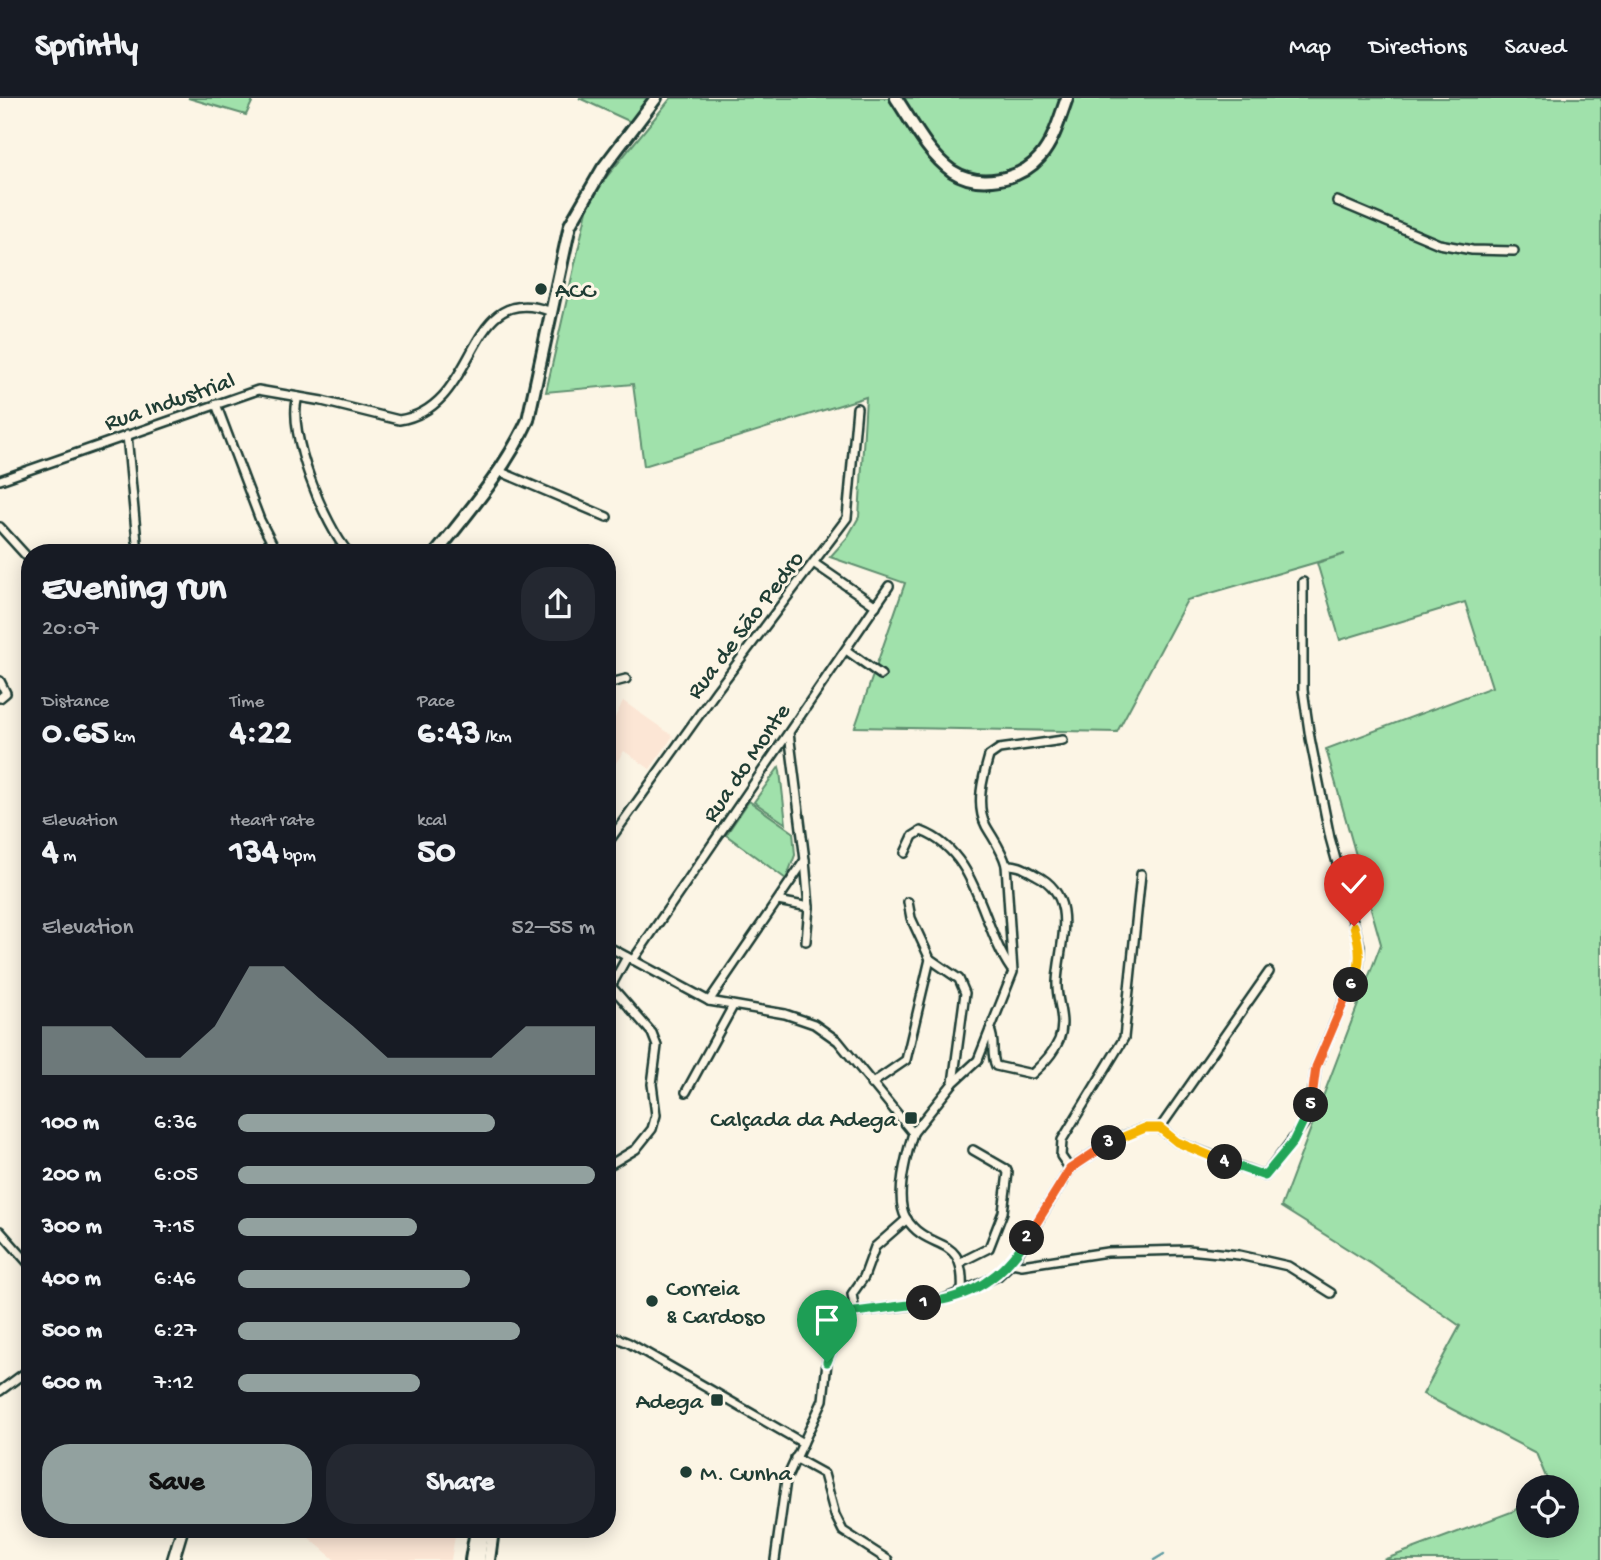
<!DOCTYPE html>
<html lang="en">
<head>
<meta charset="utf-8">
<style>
	:root { --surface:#171b24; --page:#242831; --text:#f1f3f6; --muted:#9ea1a6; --line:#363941; --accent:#92a19f }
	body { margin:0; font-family:"Gochi Hand",sans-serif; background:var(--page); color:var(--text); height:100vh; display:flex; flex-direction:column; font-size:26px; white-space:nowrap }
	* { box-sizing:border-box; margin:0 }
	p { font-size:23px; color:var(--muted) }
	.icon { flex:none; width:38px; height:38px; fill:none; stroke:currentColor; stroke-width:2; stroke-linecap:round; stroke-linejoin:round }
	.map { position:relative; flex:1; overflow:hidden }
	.drawer { position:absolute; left:21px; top:446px; width:595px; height:994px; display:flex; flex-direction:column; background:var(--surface); border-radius:28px; box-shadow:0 4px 18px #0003 }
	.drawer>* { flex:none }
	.tools { position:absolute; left:1516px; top:1377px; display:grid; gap:14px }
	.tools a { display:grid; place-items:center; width:63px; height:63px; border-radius:50%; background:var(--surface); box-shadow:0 4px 18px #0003; font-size:35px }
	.pin { position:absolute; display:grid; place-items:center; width:60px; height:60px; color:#fff; margin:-72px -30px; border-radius:50% 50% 50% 0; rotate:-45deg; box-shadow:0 0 7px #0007 }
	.pin .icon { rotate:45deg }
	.km { position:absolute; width:35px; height:35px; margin:-18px; border-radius:50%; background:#222; color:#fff; font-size:19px; line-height:35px; text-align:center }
	.round { display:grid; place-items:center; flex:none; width:74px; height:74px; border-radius:28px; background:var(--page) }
	.overview { display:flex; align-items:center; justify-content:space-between; height:119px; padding:0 21px }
	h1 { font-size:38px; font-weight:800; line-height:52px }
	.figures { display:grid; grid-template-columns:repeat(3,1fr); gap:10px; height:119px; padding:7px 21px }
	.figures div { display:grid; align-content:center }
	.figures b { font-size:35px; font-weight:800 }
	.figures small { font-size:19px; font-weight:400 }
	.figures p { font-size:19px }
	.chart { height:196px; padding:14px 21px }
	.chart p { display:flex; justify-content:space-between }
	.chart svg { width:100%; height:126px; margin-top:7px; fill:var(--accent); opacity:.7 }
	.action { display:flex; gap:14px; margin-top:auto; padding:14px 21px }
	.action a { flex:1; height:80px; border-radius:28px; background:var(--accent); color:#111; font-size:28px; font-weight:800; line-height:80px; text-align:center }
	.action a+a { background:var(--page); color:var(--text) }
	ul { padding:0 21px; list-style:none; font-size:23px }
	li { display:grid; grid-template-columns:112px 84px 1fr; align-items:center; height:52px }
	li i { height:18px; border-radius:9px; background:var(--accent) }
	header { display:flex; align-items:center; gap:42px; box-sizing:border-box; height:98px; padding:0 35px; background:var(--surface); border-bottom:2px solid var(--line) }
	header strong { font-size:33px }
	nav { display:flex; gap:38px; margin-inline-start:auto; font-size:24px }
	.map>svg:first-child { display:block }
	.built { fill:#fce6d5 }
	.green { fill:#a0e1ab; stroke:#608f70; stroke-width:2 }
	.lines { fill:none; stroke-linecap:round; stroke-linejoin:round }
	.stream { stroke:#619ca3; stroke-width:2.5 }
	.street-casing { stroke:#1f3d34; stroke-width:12 }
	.secondary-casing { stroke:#1f3d34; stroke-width:15 }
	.primary-casing { stroke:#1f3d34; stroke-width:16 }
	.street { stroke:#fcf5e5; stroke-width:7 }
	.secondary { stroke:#fcf5e5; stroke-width:10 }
	.primary { stroke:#fcf5e5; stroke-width:10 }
	.split-1-casing { stroke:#fff; stroke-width:14 }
	.split-2-casing { stroke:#fff; stroke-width:14 }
	.split-3-casing { stroke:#fff; stroke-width:14 }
	.split-4-casing { stroke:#fff; stroke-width:14 }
	.split-5-casing { stroke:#fff; stroke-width:14 }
	.split-6-casing { stroke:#fff; stroke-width:14 }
	.split-7-casing { stroke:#fff; stroke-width:14 }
	.split-1 { stroke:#22a559; stroke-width:9 }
	.split-2 { stroke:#22a559; stroke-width:9 }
	.split-3 { stroke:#f0652b; stroke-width:9 }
	.split-4 { stroke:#f5b400; stroke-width:9 }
	.split-5 { stroke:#22a559; stroke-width:9 }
	.split-6 { stroke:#f0652b; stroke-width:9 }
	.split-7 { stroke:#f5b400; stroke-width:9 }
	.poi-dot { fill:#1f3d34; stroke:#fcf5e5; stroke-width:2.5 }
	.labels { text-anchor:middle; stroke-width:6; stroke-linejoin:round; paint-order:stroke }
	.poi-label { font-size:24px; fill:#1f3d34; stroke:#fcf5e5; text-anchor:start }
	.street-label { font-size:24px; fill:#1f3d34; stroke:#fcf5e5 }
</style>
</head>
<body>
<header>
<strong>Sprintly</strong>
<nav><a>Map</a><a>Directions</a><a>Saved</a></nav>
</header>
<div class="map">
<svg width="1601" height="1462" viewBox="0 0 1601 1462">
	<rect width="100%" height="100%" fill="#fcf5e5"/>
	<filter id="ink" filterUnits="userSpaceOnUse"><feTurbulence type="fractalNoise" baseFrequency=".0143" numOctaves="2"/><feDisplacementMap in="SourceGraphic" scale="14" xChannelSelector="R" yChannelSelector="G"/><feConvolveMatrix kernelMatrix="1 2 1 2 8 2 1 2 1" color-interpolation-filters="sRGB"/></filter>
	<g filter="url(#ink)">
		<g class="built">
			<path d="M623 603 673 638 650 671 624 653 607 678V636Z"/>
			<path d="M300 1432H456L451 1462H335Z"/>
		</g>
		<g class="green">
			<path d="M188 0H254L246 17Z"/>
			<path d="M579 0H651L631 24Z"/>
			<path d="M671 0H1601V1462H1383L1514 1413 1528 1401V1428H1566V1390L1542 1389 1548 1384 1536 1355 1423 1296 1460 1228 1373 1167 1281 1109 1381 846 1326 651 1492 589 1465 504 1340 542 1317 465 1345 456 1187 502 1117 634 855 629 905 485 830 459 847 440 859 419 866 299 644 368 633 286 546 294 590 99Z"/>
			<path d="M779 669 780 673 786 726 754 704Z"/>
			<path d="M749 703 793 734 795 757 786 781 726 737Z"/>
		</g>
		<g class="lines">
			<path class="stream" d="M1154 1462 1164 1456"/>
			<defs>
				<g id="street">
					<path d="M1337 103 1439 146 1472 152 1514 153"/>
					<path d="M298 299C286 333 325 429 349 455"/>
					<path d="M216 306 260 422 277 455"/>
					<path d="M127 337 138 455"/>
					<path d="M501 374 607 419"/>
					<path d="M0 382 258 292 322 303 399 322C482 309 463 182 549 213"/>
					<path d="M0 429 30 462"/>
					<path d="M815 466 876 508"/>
					<path d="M846 552 881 577"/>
					<path d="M0 583 6 595 0 600"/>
					<path d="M607 586 626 581"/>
					<path d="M607 746 717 592 847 420 857 310"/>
					<path d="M905 755 913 738 921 733C979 755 980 826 1011 871"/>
					<path d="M778 803 809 809 805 762"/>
					<path d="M908 804 911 820 930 861 959 881 965 895 953 985"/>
					<path d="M806 843 809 809"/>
					<path d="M607 848 709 903 785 916 814 926 838 943 913 1035C907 1055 894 1100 906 1120 929 1157 966 1132 962 1195"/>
					<path d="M633 862 889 488"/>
					<path d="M709 903 805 762 789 635"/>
					<path d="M990 932C996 945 990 955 996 968L1032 976C1043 966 1053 956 1059 942 1067 921 1056 904 1057 884 1059 846 1080 799 1036 777 1025 771 1018 766 1006 767"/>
					<path d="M871 986 906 962 930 861"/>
					<path d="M686 994 733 908"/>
					<path d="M1160 1030 1269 874"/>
					<path d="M913 1035 953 985 978 962 1013 874 1006 767C1002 752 994 742 986 728 975 707 983 679 989 658L999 651 1063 642"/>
					<path d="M611 1066 636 1051 652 1031 656 1017 652 986 657 948 652 935 611 888 627 859"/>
					<path d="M1070 1071 1061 1058 1062 1042 1124 940 1141 776"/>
					<path d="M0 1133 30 1167"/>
					<path d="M961 1164 989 1150 1003 1114 1008 1075 1006 1071 973 1052"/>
					<path d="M1012 1165 1022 1167 1107 1154 1188 1152 1239 1157 1288 1168 1331 1195"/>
					<path d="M855 1214 852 1196 864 1179 875 1149 907 1121"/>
					<path d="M607 1236 629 1245 803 1345"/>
					<path d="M0 1293 30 1271"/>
					<path d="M795 1360 824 1376 835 1417 843 1433 888 1462"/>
					<path d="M775 1462 786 1382 823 1302 827 1264 842 1226 855 1214 937 1204 998 1178 1012 1165 1070 1071 1113 1042 1145 1030H1160L1177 1044 1265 1078 1304 1026 1311 1010 1316 969 1359 867 1360 848 1330 740 1310 640 1303 592V484"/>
				</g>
				<path id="secondary" d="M173 1462 182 1432"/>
				<g id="primary">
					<path d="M896 0C912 24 928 56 952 73 978 90 1019 83 1040 59 1054 43 1060 19 1067 0"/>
					<path d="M436 455C470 412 505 372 528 322L570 127 603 70 656 0"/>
					<path d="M471 1462 476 1432"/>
					<path d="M479 1462 483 1434"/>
					<path d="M489 1462 493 1432"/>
				</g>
			</defs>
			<use href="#street" class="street-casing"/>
			<use href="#secondary" class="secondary-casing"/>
			<use href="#primary" class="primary-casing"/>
			<use href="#street" class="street"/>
			<use href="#secondary" class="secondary"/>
			<use href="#primary" class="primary"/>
		</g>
	</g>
	<g class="lines" filter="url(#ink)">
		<defs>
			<path id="split-1" d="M827 1264 842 1226 855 1214 924 1205"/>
			<path id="split-2" d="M924 1205C971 1200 1003 1179 1027 1140"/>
			<path id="split-3" d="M1027 1140 1070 1071 1109 1045"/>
			<path id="split-4" d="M1109 1045 1145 1030H1160L1177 1044 1225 1064"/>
			<path id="split-5" d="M1225 1064 1265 1078 1293 1044 1311 1007"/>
			<path id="split-6" d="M1311 1007 1316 969 1351 887"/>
			<path id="split-7" d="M1351 887C1363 868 1360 848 1354 828"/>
		</defs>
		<use href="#split-1" class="split-1-casing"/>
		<use href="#split-2" class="split-2-casing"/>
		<use href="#split-3" class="split-3-casing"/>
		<use href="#split-4" class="split-4-casing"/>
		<use href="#split-5" class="split-5-casing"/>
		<use href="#split-6" class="split-6-casing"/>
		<use href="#split-7" class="split-7-casing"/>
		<use href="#split-1" class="split-1"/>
		<use href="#split-2" class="split-2"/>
		<use href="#split-3" class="split-3"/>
		<use href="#split-4" class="split-4"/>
		<use href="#split-5" class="split-5"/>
		<use href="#split-6" class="split-6"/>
		<use href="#split-7" class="split-7"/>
	</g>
	<g class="poi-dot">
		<circle cx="541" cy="191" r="7"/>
		<rect x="904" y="1013" width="14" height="14" rx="3.5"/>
		<circle cx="652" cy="1203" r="7"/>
		<rect x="710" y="1295" width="14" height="14" rx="3.5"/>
		<circle cx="686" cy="1374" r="7"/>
	</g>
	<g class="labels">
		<g class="poi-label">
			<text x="555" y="199">ACC</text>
			<text x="897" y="1028" text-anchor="end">Calçada da Adega</text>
			<text x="666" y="1197">Correia<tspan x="666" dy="28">&amp; Cardoso</tspan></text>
			<text x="703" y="1310" text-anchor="end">Adega</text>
			<text x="700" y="1382">M. Cunha</text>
		</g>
		<g class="street-label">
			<text transform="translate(169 302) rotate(-19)" y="8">Rua Industrial</text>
			<text transform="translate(744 526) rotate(-53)" y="8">Rua de São Pedro</text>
			<text transform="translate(745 664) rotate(-56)" y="8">Rua do Monte</text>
		</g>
	</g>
</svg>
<div class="tools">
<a><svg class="icon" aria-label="locate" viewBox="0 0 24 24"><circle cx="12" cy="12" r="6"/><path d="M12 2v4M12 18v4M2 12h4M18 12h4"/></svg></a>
</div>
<div class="pin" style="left:827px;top:1264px;background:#1e9e55"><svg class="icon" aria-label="arrive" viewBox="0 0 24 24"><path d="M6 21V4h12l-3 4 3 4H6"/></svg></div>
<div class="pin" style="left:1354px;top:828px;background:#d93025"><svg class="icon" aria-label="check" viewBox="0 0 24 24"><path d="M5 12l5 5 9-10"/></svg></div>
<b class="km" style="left:924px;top:1205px">1</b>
<b class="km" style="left:1027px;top:1140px">2</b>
<b class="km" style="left:1109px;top:1045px">3</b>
<b class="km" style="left:1225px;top:1064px">4</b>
<b class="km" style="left:1311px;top:1007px">5</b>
<b class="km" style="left:1351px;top:887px">6</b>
<section class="drawer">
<div class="overview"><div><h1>Evening run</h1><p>20:07</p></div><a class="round"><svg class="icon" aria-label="share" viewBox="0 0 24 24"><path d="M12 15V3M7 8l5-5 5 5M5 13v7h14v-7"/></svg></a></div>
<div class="figures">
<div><p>Distance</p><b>0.65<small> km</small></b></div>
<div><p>Time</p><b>4:22</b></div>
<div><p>Pace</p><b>6:43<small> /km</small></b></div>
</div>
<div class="figures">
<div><p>Elevation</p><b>4<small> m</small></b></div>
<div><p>Heart rate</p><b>134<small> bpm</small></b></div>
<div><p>kcal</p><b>50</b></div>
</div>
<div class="chart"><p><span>Elevation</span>52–55 m</p>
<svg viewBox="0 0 160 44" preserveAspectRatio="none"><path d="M0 44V27L10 27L20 27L30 38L40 38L50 27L60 6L70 6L80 17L90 27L100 38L110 38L120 38L130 38L140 27L150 27L160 27V44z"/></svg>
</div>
<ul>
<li><b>100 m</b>6:36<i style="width:72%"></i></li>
<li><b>200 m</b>6:05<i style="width:100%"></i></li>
<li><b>300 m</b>7:15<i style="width:50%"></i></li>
<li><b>400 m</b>6:46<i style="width:65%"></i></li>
<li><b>500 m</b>6:27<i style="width:79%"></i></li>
<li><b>600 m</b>7:12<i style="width:51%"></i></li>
</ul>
<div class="action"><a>Save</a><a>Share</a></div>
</section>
</div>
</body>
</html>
